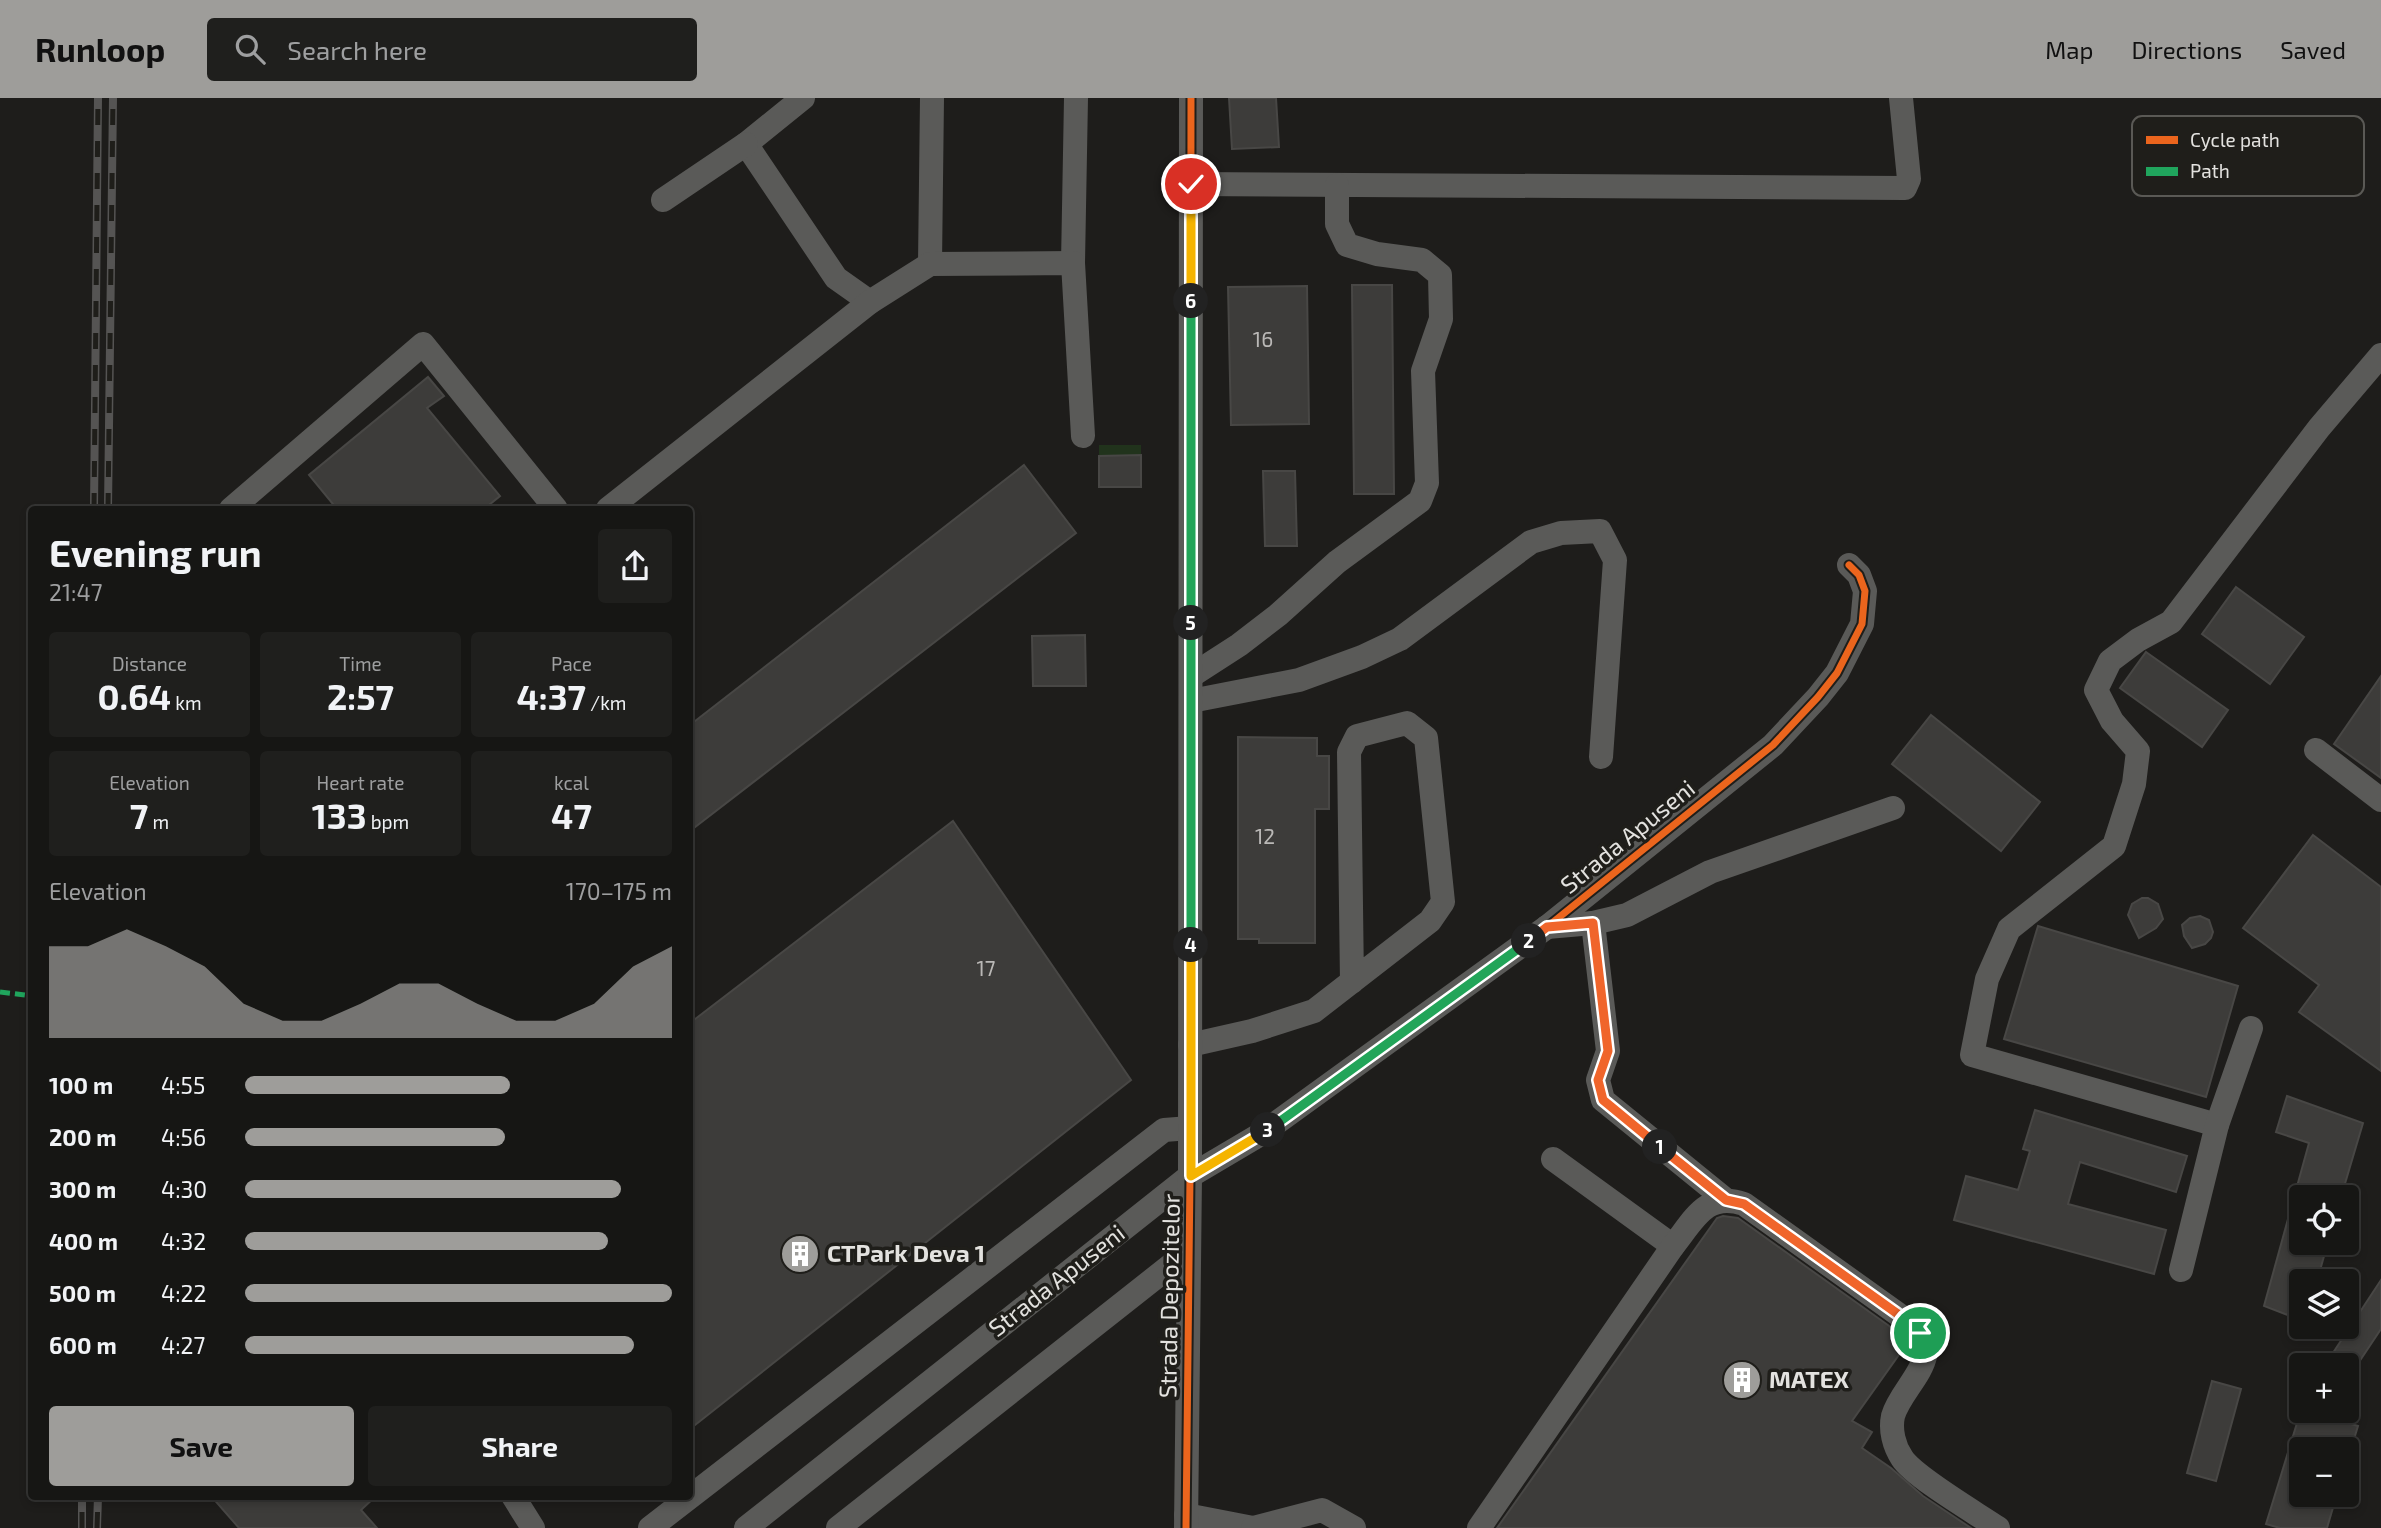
<!DOCTYPE html>
<html lang="en">
<head>
<meta charset="utf-8">
<style>
	:root { --surface:#161614; --page:#1f1f1d; --text:#f1f3f6; --muted:#9e9fa0; --line:#353534; --accent:#9e9d9a }
	body { margin:0; font-family:"Exo 2",sans-serif; background:var(--page); color:var(--text); height:100vh; display:flex; flex-direction:column; font-size:26px; white-space:nowrap }
	* { box-sizing:border-box; margin:0 }
	p { font-size:23px; color:var(--muted) }
	.icon { flex:none; width:38px; height:38px; fill:none; stroke:currentColor; stroke-width:2; stroke-linecap:round; stroke-linejoin:round }
	.map { position:relative; flex:1; overflow:hidden }
	.side { position:absolute; left:28px; top:408px; width:665px; height:994px; display:flex; flex-direction:column; background:var(--surface); border-radius:7px; box-shadow:0 4px 10px #0003,0 0 0 2px var(--line) }
	.side>* { flex:none }
	.controls { position:absolute; left:2289px; top:1087px; display:grid; gap:14px }
	.controls a { display:grid; place-items:center; width:70px; height:70px; border-radius:7px; background:var(--surface); box-shadow:0 4px 10px #0003,0 0 0 2px var(--line); font-size:35px }
	.pin { position:absolute; display:grid; place-items:center; width:60px; height:60px; color:#fff; margin:-30px; border:4px solid #fff; border-radius:50%; box-shadow:0 2px 7px #0007 }
	.km { position:absolute; width:35px; height:35px; margin:-18px; border-radius:50%; background:#222; color:#fff; font-size:19px; line-height:35px; text-align:center }
	.round { display:grid; place-items:center; flex:none; width:74px; height:74px; border-radius:7px; background:var(--page) }
	.summary { display:flex; align-items:center; justify-content:space-between; height:119px; padding:0 21px }
	h1 { font-size:38px; font-weight:700; line-height:52px }
	.figures { display:grid; grid-template-columns:repeat(3,1fr); gap:10px; height:119px; padding:7px 21px }
	.figures div { display:grid; align-content:center; border-radius:7px; background:var(--page); text-align:center }
	.figures b { font-size:35px; font-weight:700 }
	.figures small { font-size:19px; font-weight:400 }
	.figures p { font-size:19px }
	.chart { height:196px; padding:14px 21px }
	.chart p { display:flex; justify-content:space-between }
	.chart svg { width:100%; height:126px; margin-top:7px; fill:var(--accent); opacity:.7 }
	.primary-button { display:flex; gap:14px; margin-top:auto; padding:14px 21px }
	.primary-button a { flex:1; height:80px; border-radius:7px; background:var(--accent); color:#111; font-size:28px; font-weight:700; line-height:80px; text-align:center }
	.primary-button a+a { background:var(--page); color:var(--text) }
	ul { padding:0 21px; list-style:none; font-size:23px }
	li { display:grid; grid-template-columns:112px 84px 1fr; align-items:center; height:52px }
	li i { height:18px; border-radius:9px; background:var(--accent) }
	header { display:flex; align-items:center; gap:42px; box-sizing:border-box; height:98px; padding:0 35px; background:var(--accent); color:#111 }
	header strong { font-size:33px }
	nav { display:flex; gap:38px; margin-inline-start:auto; font-size:24px }
	.search { width:490px; height:63px; background:var(--page); display:flex; align-items:center; gap:18px; box-sizing:border-box; padding:0 24px; border-radius:7px; color:var(--muted); font-size:26px }
	.map>svg:first-child { display:block }
	.green { fill:#21331c }
	.building { fill:#3d3c3a; stroke:#484745; stroke-width:2 }
	.lines { fill:none; stroke-linecap:round; stroke-linejoin:round }
	.minor { stroke:#5a5a58; stroke-width:24 }
	.rail-casing { stroke:#555453; stroke-width:8 }
	.rail { stroke:#1f1e1a; stroke-width:5; stroke-dasharray:16; stroke-linecap:butt }
	.quiet { stroke:#20a55d; stroke-width:5; stroke-dasharray:10 5; stroke-linecap:butt }
	.cycleway-casing { stroke:#1f1e1a; stroke-width:11 }
	.cycleway { stroke:#eb651d; stroke-width:7 }
	.split-1-casing { stroke:#fff; stroke-width:14 }
	.split-2-casing { stroke:#fff; stroke-width:14 }
	.split-3-casing { stroke:#fff; stroke-width:14 }
	.split-4-casing { stroke:#fff; stroke-width:14 }
	.split-5-casing { stroke:#fff; stroke-width:14 }
	.split-6-casing { stroke:#fff; stroke-width:14 }
	.split-7-casing { stroke:#fff; stroke-width:14 }
	.split-1 { stroke:#f0652b; stroke-width:9 }
	.split-2 { stroke:#f0652b; stroke-width:9 }
	.split-3 { stroke:#22a559; stroke-width:9 }
	.split-4 { stroke:#f5b400; stroke-width:9 }
	.split-5 { stroke:#22a559; stroke-width:9 }
	.split-6 { stroke:#22a559; stroke-width:9 }
	.split-7 { stroke:#f5b400; stroke-width:9 }
	.labels { text-anchor:middle; stroke-width:7; stroke-linejoin:round; paint-order:stroke }
	.number-label { font-size:21px; fill:#bab8b6 }
	.street-label { font-size:24px; fill:#e3e2df; stroke:#1f1e1a }
	.poi-label { font-size:24px; font-weight:bold; fill:#e3e2df; stroke:#1f1e1a; text-anchor:start }
	.key { fill:#1f1e1a; stroke:#5a5955; stroke-width:2 }
	.key-label { font-size:19px; fill:#e3e2df }
</style>
</head>
<body>
<header>
<strong>Runloop</strong>
<div class="search"><svg class="icon" aria-label="search" viewBox="0 0 24 24"><circle cx="10" cy="10" r="6"/><path d="M15 15l6 6"/></svg>Search here</div>
<nav><a>Map</a><a>Directions</a><a>Saved</a></nav>
</header>
<div class="map">
<svg width="2381" height="1430" viewBox="0 0 2381 1430">
	<rect width="100%" height="100%" fill="#1e1d1b"/>
	<path class="green" d="M1099 347H1141V357L1099 358Z"/>
	<g class="building">
		<path d="M1229 0H1276L1279 49 1232 51Z"/>
		<path d="M1352 187H1392L1394 396H1354Z"/>
		<path d="M1307 188 1309 326 1231 327 1228 189Z"/>
		<path d="M428 279 444 298 427 310 500 398 484 411H337L309 377Z"/>
		<path d="M1141 357V389H1099V358Z"/>
		<path d="M1024 367 1076 435 690 733V627Z"/>
		<path d="M1263 373H1295L1297 448H1265Z"/>
		<path d="M2236 489 2304 539 2270 586 2202 536Z"/>
		<path d="M1085 537 1086 588H1033L1032 538Z"/>
		<path d="M2146 554 2228 612 2202 649 2120 590Z"/>
		<path d="M2381 578V680L2334 646Z"/>
		<path d="M1931 617 2040 704 2001 753 1892 666Z"/>
		<path d="M1238 639 1317 640V658H1329V711H1315V845H1259V841H1238Z"/>
		<path d="M953 723 1131 982 690 1331V925Z"/>
		<path d="M2313 737 2381 789V973L2299 914 2319 887 2243 830Z"/>
		<path d="M2142 800H2148L2158 806 2163 821 2156 830 2139 840 2128 817 2132 806Z"/>
		<path d="M2200 818 2209 822 2213 834 2211 840 2205 846 2192 850 2184 838 2182 827 2190 820Z"/>
		<path d="M2038 828 2238 888 2206 999 2004 941Z"/>
		<path d="M2287 998 2363 1025 2341 1099H2301V1144H2328L2317 1183H2301V1222L2264 1208 2309 1045 2276 1034Z"/>
		<path d="M2035 1012 2187 1058 2176 1094 2080 1064 2068 1106 2166 1132 2154 1176 1954 1122 1966 1078 2018 1092 2030 1053 2023 1051Z"/>
		<path d="M1723 1118 1738 1120 1899 1235 1908 1244 1852 1323 1872 1334 1862 1350 1891 1370 1923 1398 1971 1430H1497L1717 1120Z"/>
		<path d="M2381 1182V1231L2357 1267H2325Z"/>
		<path d="M2212 1283 2241 1291 2216 1383 2187 1375Z"/>
		<path d="M2301 1312 2358 1328 2351 1351H2301V1396H2337L2327 1430H2280L2266 1426Z"/>
		<path d="M211 1398H376L361 1412 377 1430H239Z"/>
	</g>
	<g class="lines">
		<g class="minor">
			<path d="M803 0 746 46 836 180 870 204"/>
			<path d="M1191 86 1905 90 1909 81 1901 0"/>
			<path d="M663 102 746 46"/>
			<path d="M1073 165 1076 0"/>
			<path d="M930 166 932 0"/>
			<path d="M231 411 423 246 556 411"/>
			<path d="M608 411 870 204 930 166 1073 165 1083 338"/>
			<path d="M1191 578 1239 547 1278 517 1337 464 1420 403 1427 385 1423 273 1441 221 1440 177 1422 162 1377 156 1347 147 1337 126V87"/>
			<path d="M1191 603 1299 582 1362 559 1400 541 1531 444 1561 435 1600 433 1615 462 1601 659"/>
			<path d="M2316 652 2381 702"/>
			<path d="M1593 825 1608 953 1598 982 1603 1002 1726 1102"/>
			<path d="M1547 829 1593 825 1627 817 1710 774 1893 710"/>
			<path d="M1190 947 1252 933 1314 913 1430 823 1443 804 1426 640 1407 625 1357 638 1349 654 1352 884"/>
			<path d="M2217 1027 1972 957 1987 881 2009 831 2114 748 2134 686 2138 653 2112 623 2096 592 2110 563 2138 542 2171 524 2319 330 2381 257"/>
			<path d="M1553 1061 1673 1148"/>
			<path d="M2181 1172 2217 1027 2251 930"/>
			<path d="M513 1398 533 1430"/>
			<path d="M1186 1417 1253 1430"/>
			<path d="M650 1430 1164 1032 1190 1030"/>
			<path d="M746 1430 1190 1078 1261 1036 1547 829 1773 647 1818 599 1837 575 1862 526 1865 493 1859 477 1849 467"/>
			<path d="M838 1430 1189 1153"/>
			<path d="M1186 1430 1190 1078 1191 0"/>
			<path d="M1253 1430 1322 1412 1354 1430"/>
			<path d="M1479 1430 1673 1148C1694 1122 1706 1093 1744 1106L1909 1224C1951 1256 1902 1286 1893 1318 1890 1332 1894 1348 1902 1360 1914 1379 1976 1415 1998 1430"/>
		</g>
		<defs>
			<g id="rail">
				<path d="M94 411 98 0"/>
				<path d="M108 411 113 0"/>
				<path d="M82 1430V1398"/>
				<path d="M97 1430 98 1398"/>
			</g>
		</defs>
		<use href="#rail" class="rail-casing"/>
		<use href="#rail" class="rail"/>
		<path class="quiet" d="M0 894 25 897"/>
		<defs>
			<g id="cycleway">
				<path d="M1190 1078 1261 1036 1547 829 1773 647 1818 599 1837 575 1862 526 1865 493 1859 477 1849 467"/>
				<path d="M1186 1430 1190 1078 1191 0"/>
			</g>
		</defs>
		<use href="#cycleway" class="cycleway-casing"/>
		<use href="#cycleway" class="cycleway"/>
	</g>
	<g class="lines">
		<defs>
			<path id="split-1" d="M1660 1049 1726 1102 1744 1106 1909 1224 1920 1235"/>
			<path id="split-2" d="M1529 843 1547 829 1593 825 1608 953 1598 982 1603 1002 1660 1049"/>
			<path id="split-3" d="M1268 1032 1529 843"/>
			<path id="split-4" d="M1191 847V1078L1268 1032"/>
			<path id="split-5" d="M1191 847V525"/>
			<path id="split-6" d="M1191 525V203"/>
			<path id="split-7" d="M1191 203V86"/>
		</defs>
		<use href="#split-1" class="split-1-casing"/>
		<use href="#split-2" class="split-2-casing"/>
		<use href="#split-3" class="split-3-casing"/>
		<use href="#split-4" class="split-4-casing"/>
		<use href="#split-5" class="split-5-casing"/>
		<use href="#split-6" class="split-6-casing"/>
		<use href="#split-7" class="split-7-casing"/>
		<use href="#split-1" class="split-1"/>
		<use href="#split-2" class="split-2"/>
		<use href="#split-3" class="split-3"/>
		<use href="#split-4" class="split-4"/>
		<use href="#split-5" class="split-5"/>
		<use href="#split-6" class="split-6"/>
		<use href="#split-7" class="split-7"/>
	</g>
	<defs>
		<symbol id="building-disc" viewBox="-11 -11 22 22"><circle r="9.5" fill="#9e9d9a" stroke="#1f1e1a"/><path d="M-4-6H4V6H1V3H-1V6H-4ZM-2.5-4.3h1.7v1.8h-1.7ZM.8-4.3h1.7v1.8H.8ZM-2.5-1h1.7V.8h-1.7ZM.8-1h1.7V.8H.8Z" fill="#fff"/></symbol>
	</defs>
	<g fill-rule="evenodd">
		<use href="#building-disc" x="778" y="1134" width="44" height="44"/>
		<use href="#building-disc" x="1720" y="1260" width="44" height="44"/>
	</g>
	<g class="labels">
		<g class="number-label">
			<text x="1263" y="249">16</text>
			<text x="1265" y="746">12</text>
			<text x="986" y="878">17</text>
		</g>
		<g class="street-label">
			<text transform="translate(1628 739) rotate(-39)" y="8">Strada Apuseni</text>
			<text transform="translate(1057 1183) rotate(-38)" y="8">Strada Apuseni</text>
			<text transform="translate(1170 1198) rotate(-89)" y="8">Strada Depozitelor</text>
		</g>
		<g class="poi-label">
			<text x="827" y="1164">CTPark Deva 1</text>
			<text x="1769" y="1290">MATEX</text>
		</g>
	</g>
	<rect x="2132" y="18" width="232" height="80" rx="10" class="key"/>
	<rect x="2146" y="38" width="32" height="8" fill="#eb651d"/>
	<rect x="2146" y="69" width="32" height="9" fill="#20a55d"/>
	<g class="key-label">
		<text x="2190" y="49">Cycle path</text>
		<text x="2190" y="80">Path</text>
	</g>
</svg>
<div class="controls">
<a><svg class="icon" aria-label="locate" viewBox="0 0 24 24"><circle cx="12" cy="12" r="6"/><path d="M12 2v4M12 18v4M2 12h4M18 12h4"/></svg></a>
<a><svg class="icon" aria-label="layers" viewBox="0 0 24 24"><path d="M12 4l9 5-9 5-9-5zM3 14l9 5 9-5"/></svg></a>
<a>+</a>
<a>−</a>
</div>
<div class="pin" style="left:1920px;top:1235px;background:#1e9e55"><svg class="icon" aria-label="arrive" viewBox="0 0 24 24"><path d="M6 21V4h12l-3 4 3 4H6"/></svg></div>
<div class="pin" style="left:1191px;top:86px;background:#d93025"><svg class="icon" aria-label="check" viewBox="0 0 24 24"><path d="M5 12l5 5 9-10"/></svg></div>
<b class="km" style="left:1660px;top:1049px">1</b>
<b class="km" style="left:1529px;top:843px">2</b>
<b class="km" style="left:1268px;top:1032px">3</b>
<b class="km" style="left:1191px;top:847px">4</b>
<b class="km" style="left:1191px;top:525px">5</b>
<b class="km" style="left:1191px;top:203px">6</b>
<section class="side">
<div class="summary"><div><h1>Evening run</h1><p>21:47</p></div><a class="round"><svg class="icon" aria-label="share" viewBox="0 0 24 24"><path d="M12 15V3M7 8l5-5 5 5M5 13v7h14v-7"/></svg></a></div>
<div class="figures">
<div><p>Distance</p><b>0.64<small> km</small></b></div>
<div><p>Time</p><b>2:57</b></div>
<div><p>Pace</p><b>4:37<small> /km</small></b></div>
</div>
<div class="figures">
<div><p>Elevation</p><b>7<small> m</small></b></div>
<div><p>Heart rate</p><b>133<small> bpm</small></b></div>
<div><p>kcal</p><b>47</b></div>
</div>
<div class="chart"><p><span>Elevation</span>170–175 m</p>
<svg viewBox="0 0 160 44" preserveAspectRatio="none"><path d="M0 44V12L10 12L20 6L30 12L40 19L50 32L60 38L70 38L80 32L90 25L100 25L110 32L120 38L130 38L140 32L150 19L160 12V44z"/></svg>
</div>
<ul>
<li><b>100 m</b>4:55<i style="width:62%"></i></li>
<li><b>200 m</b>4:56<i style="width:61%"></i></li>
<li><b>300 m</b>4:30<i style="width:88%"></i></li>
<li><b>400 m</b>4:32<i style="width:85%"></i></li>
<li><b>500 m</b>4:22<i style="width:100%"></i></li>
<li><b>600 m</b>4:27<i style="width:91%"></i></li>
</ul>
<div class="primary-button"><a>Save</a><a>Share</a></div>
</section>
</div>
</body>
</html>
